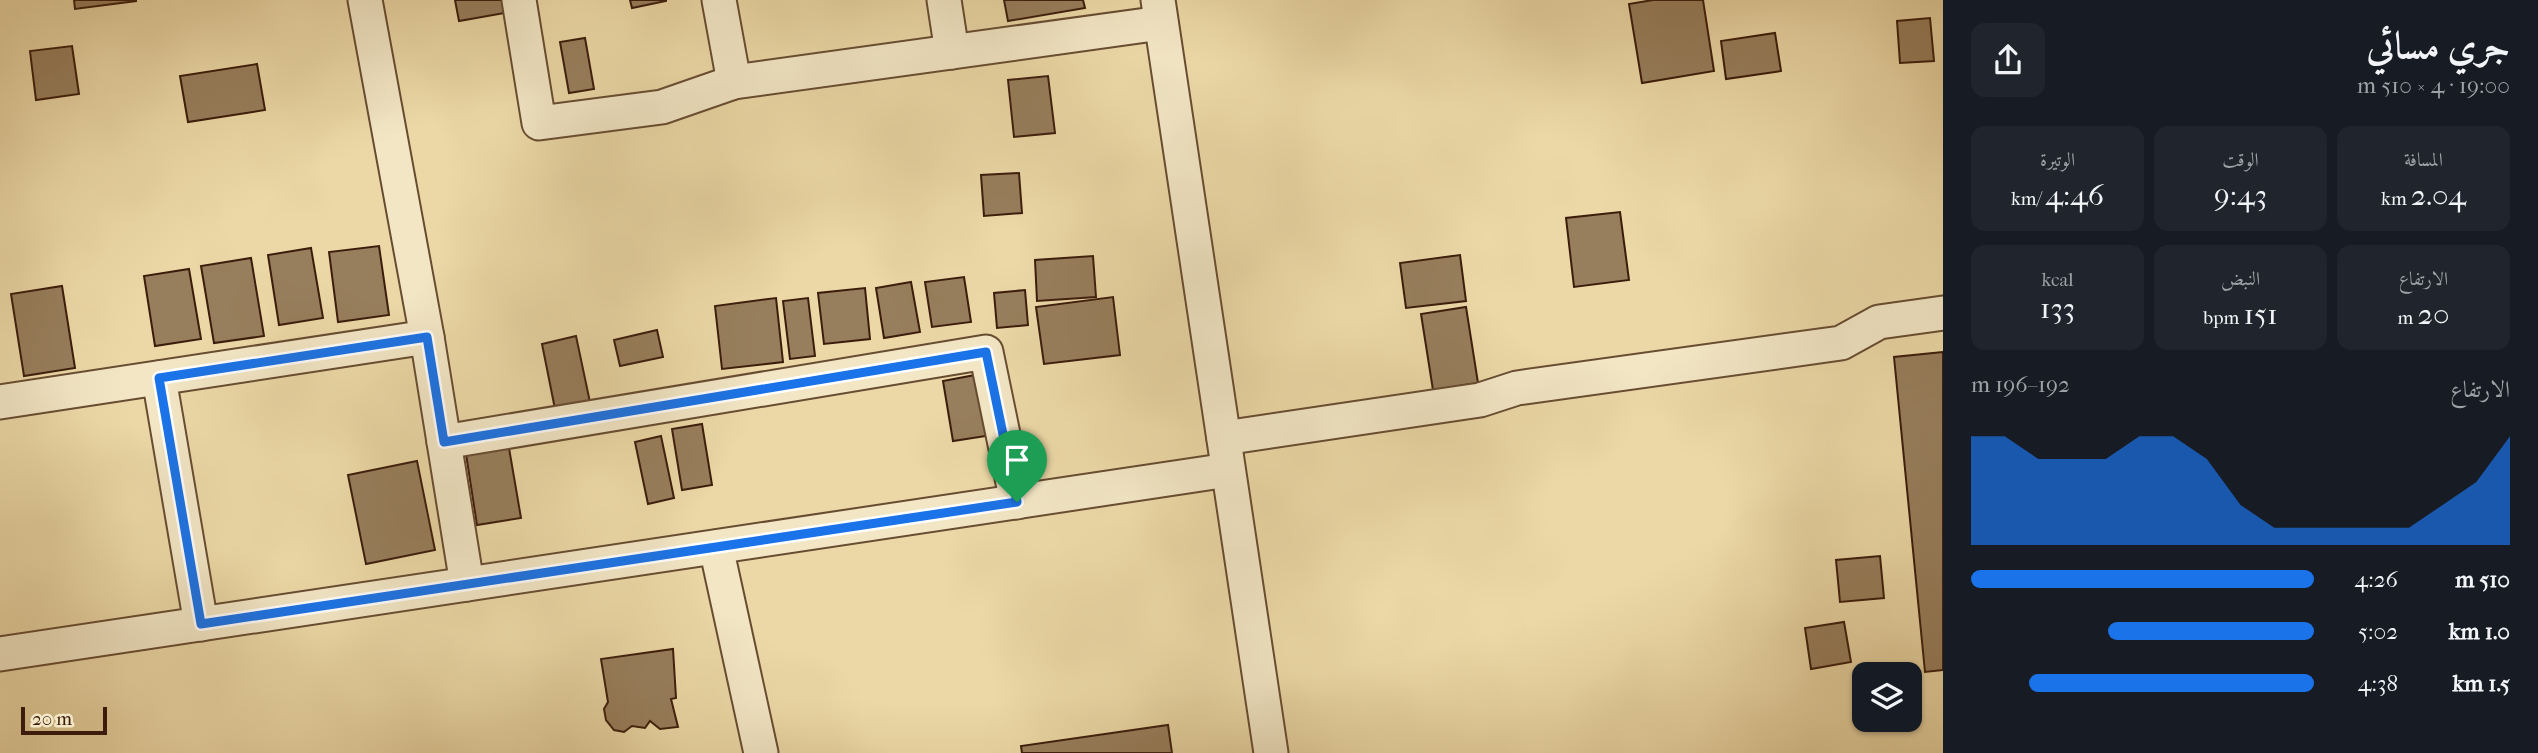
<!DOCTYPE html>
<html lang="ar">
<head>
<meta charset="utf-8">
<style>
	:root { --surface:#171b24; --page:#20242c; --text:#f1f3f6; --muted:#9ea1a6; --accent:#1a73e8 }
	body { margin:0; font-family:"IM FELL French Canon",Amiri,serif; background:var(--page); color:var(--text); direction:rtl; height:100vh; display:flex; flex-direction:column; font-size:26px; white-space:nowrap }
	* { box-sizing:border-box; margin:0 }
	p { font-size:23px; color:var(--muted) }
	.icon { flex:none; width:38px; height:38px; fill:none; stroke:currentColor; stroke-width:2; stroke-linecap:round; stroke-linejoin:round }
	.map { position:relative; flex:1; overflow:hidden; direction:ltr }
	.details { display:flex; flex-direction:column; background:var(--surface); width:595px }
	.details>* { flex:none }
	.buttons { position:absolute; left:1852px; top:662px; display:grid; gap:14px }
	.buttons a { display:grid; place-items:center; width:70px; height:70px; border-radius:14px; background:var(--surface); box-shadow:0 2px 5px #0004; font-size:35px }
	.scale { position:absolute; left:21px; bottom:18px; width:86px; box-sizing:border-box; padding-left:7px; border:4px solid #3c1d0c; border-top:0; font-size:19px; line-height:24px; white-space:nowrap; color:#3c1d0c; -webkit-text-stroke:5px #f2e6c5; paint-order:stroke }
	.pin { position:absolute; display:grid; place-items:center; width:60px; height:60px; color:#fff; margin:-72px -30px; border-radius:50% 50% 50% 0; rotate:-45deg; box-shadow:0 0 7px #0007 }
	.pin .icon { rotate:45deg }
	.round { display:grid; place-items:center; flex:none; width:74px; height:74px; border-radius:14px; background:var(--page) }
	.summary { display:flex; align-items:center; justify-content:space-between; height:119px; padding:0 28px }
	h1 { font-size:38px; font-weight:600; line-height:52px }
	.figures { display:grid; grid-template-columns:repeat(3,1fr); gap:10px; height:119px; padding:7px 28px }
	.figures div { display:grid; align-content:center; border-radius:14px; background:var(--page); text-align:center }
	.figures b { font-size:30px; font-weight:600 }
	.figures small { font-size:19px; font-weight:400 }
	.figures p { font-size:19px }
	.chart { height:196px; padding:14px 28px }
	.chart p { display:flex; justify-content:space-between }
	.chart svg { width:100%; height:126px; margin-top:7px; fill:var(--accent); opacity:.7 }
	ul { padding:0 28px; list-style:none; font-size:23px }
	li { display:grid; grid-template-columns:112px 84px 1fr; align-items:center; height:52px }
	li i { height:18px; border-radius:9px; background:var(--accent) }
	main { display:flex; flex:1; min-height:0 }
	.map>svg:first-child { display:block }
	.building { fill:#977e5c; stroke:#3c1d0c; stroke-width:2 }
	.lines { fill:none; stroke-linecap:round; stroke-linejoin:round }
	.street-casing { stroke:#684c32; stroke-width:37 }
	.street { stroke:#f2e6c5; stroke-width:33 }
	.route-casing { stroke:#fff; stroke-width:14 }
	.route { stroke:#1a73e8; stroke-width:9 }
</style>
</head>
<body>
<main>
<section class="details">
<div class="summary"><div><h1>جري مسائي</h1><p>19:00 · 4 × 510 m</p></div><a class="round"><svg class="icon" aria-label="share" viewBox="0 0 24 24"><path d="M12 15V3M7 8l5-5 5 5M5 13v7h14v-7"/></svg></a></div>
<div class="figures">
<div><p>المسافة</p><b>2.04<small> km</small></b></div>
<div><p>الوقت</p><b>9:43</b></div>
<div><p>الوتيرة</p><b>4:46<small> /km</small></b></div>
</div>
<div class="figures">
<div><p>الارتفاع</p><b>20<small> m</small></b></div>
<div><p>النبض</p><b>151<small> bpm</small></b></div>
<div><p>kcal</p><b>133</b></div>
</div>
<div class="chart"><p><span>الارتفاع</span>192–196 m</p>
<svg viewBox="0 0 160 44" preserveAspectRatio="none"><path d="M0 44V6L10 6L20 14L30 14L40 14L50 6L60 6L70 14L80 30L90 38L100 38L110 38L120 38L130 38L140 30L150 22L160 6V44z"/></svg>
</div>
<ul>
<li><b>510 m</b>4:26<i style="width:100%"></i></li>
<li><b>1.0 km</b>5:02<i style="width:60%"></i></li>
<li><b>1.5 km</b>4:38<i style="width:83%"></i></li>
</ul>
</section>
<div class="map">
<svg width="1943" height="753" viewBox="0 0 1943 753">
	<rect width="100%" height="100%" fill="#ebd8a6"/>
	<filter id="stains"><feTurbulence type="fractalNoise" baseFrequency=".00286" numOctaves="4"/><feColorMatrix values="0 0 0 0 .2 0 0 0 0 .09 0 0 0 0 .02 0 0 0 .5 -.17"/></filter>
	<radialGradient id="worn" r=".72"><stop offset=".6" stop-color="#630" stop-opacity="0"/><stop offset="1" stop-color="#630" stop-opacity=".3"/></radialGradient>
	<g class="building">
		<path d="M74 0H136V1L75 9Z"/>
		<path d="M455 0H514L515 11 459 21Z"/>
		<path d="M630 0H666V1L632 8Z"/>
		<path d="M1004 0H1083L1085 8 1008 21Z"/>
		<path d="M1653 0H1703L1714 71 1642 83 1629 4Z"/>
		<path d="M1930 18 1934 61 1900 63 1897 21Z"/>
		<path d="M1775 33 1781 71 1726 79 1721 41Z"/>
		<path d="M585 38 594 89 569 93 560 42Z"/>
		<path d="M72 46 79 94 36 100 30 51Z"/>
		<path d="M257 64 265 110 188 122 180 76Z"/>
		<path d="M1048 76 1055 133 1014 137 1008 80Z"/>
		<path d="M1019 173 1022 213 984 216 981 175Z"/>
		<path d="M1620 212 1629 280 1574 287 1566 218Z"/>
		<path d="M379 246 389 315 338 322 329 252Z"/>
		<path d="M311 248 323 318 279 325 268 255Z"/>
		<path d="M1460 255 1466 301 1406 308 1400 263Z"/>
		<path d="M1093 256 1096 297 1037 301 1035 260Z"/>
		<path d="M251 258 264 336 214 343 201 266Z"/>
		<path d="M189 269 201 339 155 346 144 276Z"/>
		<path d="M964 277 971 322 932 327 925 282Z"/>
		<path d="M911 282 920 332 884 338 876 288Z"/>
		<path d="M62 286 75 368 24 376 11 294Z"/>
		<path d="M865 288 870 339 824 344 818 293Z"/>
		<path d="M1025 290 1028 325 997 328 994 293Z"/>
		<path d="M1113 297 1120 355 1044 364 1036 307Z"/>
		<path d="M776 298 783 362 722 369 715 306Z"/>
		<path d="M808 298 815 356 790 359 783 301Z"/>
		<path d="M1466 307 1478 383 1433 390 1421 314Z"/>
		<path d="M657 330 663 357 620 366 614 340Z"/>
		<path d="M576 336 591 407 556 414 542 344Z"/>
		<path d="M1943 352V670L1925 672 1894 357Z"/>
		<path d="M975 375 986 436 953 441 943 381Z"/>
		<path d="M702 424 712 485 682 490 672 429Z"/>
		<path d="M661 436 674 498 648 504 635 442Z"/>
		<path d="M509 448 521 518 477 525 466 454Z"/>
		<path d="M417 461 435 550 366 564 348 475Z"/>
		<path d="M1880 556 1884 598 1840 602 1836 560Z"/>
		<path d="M1844 622 1851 662 1811 669 1805 628Z"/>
		<path d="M673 649 676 698 671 699 678 727 660 729 650 721 645 728 632 726 624 732 614 730 606 720 604 709 608 702 601 659Z"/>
		<path d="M1168 725 1172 753H1022L1021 746Z"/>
	</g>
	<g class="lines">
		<defs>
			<g id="street">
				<path d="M365 0 427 337 467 584"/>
				<path d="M519 0 539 123 662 107 734 82 1161 23"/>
				<path d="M719 0 734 82"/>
				<path d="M944 0 952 52"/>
				<path d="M1158 0 1271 753"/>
				<path d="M159 378 201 624"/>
				<path d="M0 402 427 337"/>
				<path d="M1224 438 1480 400 1517 388 1841 343 1879 322 1943 313"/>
				<path d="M444 442 986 352 1017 502"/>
				<path d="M716 547 761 753"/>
				<path d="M0 654 1228 470"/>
			</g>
		</defs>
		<use href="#street" class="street-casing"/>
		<use href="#street" class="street"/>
	</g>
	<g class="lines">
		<defs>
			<path id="route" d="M427 337 444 442 986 352 1017 502 201 624 159 378Z"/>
		</defs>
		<use href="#route" class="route-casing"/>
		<use href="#route" class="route"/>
	</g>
	<rect width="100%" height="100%" filter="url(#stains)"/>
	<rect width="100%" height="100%" fill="url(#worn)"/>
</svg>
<div class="buttons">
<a><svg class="icon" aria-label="layers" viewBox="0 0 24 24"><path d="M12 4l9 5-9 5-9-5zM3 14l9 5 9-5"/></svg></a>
</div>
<div class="scale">20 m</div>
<div class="pin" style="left:1017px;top:502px;background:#1e9e55"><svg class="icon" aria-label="arrive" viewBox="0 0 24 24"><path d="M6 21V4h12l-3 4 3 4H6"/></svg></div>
</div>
</main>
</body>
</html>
